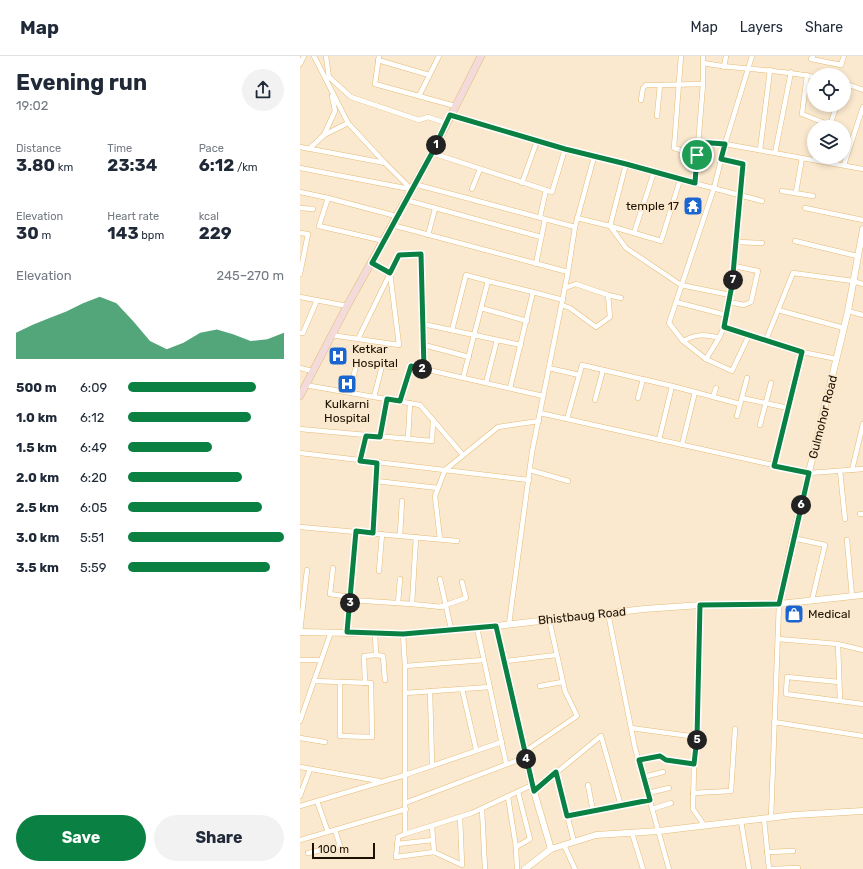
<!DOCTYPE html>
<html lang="en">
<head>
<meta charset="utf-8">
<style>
	:root { --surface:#fff; --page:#f2f2f3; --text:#1f2937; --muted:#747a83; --line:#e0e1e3; --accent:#0b8043 }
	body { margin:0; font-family:Rubik,sans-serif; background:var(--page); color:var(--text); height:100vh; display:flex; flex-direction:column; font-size:15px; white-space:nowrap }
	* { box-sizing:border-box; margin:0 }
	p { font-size:13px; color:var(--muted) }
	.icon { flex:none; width:22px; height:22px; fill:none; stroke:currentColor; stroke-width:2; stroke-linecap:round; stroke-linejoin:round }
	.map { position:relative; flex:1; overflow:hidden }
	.side { display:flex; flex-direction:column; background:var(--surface); width:300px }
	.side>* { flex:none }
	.tools { position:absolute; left:507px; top:12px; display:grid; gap:8px }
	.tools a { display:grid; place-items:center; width:44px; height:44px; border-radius:50%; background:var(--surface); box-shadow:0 2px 6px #0003; font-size:20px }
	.scale { position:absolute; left:12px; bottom:10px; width:63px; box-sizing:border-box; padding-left:4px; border:2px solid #1c1000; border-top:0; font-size:11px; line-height:14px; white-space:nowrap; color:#1c1000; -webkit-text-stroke:3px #fae9ce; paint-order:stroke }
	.pin { position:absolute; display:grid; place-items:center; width:34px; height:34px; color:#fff; margin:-17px; border:2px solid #fff; border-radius:50%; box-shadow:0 1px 4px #0007 }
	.km { position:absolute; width:20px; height:20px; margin:-10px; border-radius:50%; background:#222; color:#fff; font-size:11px; line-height:20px; text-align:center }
	.round { display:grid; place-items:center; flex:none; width:42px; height:42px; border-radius:21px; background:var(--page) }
	.headline { display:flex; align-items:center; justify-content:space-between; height:68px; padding:0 16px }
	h1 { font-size:22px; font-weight:700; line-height:30px }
	.metrics { display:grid; grid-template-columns:repeat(3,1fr); gap:6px; height:68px; padding:4px 16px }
	.metrics div { display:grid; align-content:center }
	.metrics b { font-size:17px; font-weight:700 }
	.metrics small { font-size:11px; font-weight:400 }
	.metrics p { font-size:11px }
	.chart { height:112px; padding:8px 16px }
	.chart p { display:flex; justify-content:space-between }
	.chart svg { width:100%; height:72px; margin-top:4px; fill:var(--accent); opacity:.7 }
	.cta { display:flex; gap:8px; margin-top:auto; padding:8px 16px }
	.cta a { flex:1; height:46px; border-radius:24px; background:var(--accent); color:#fff; font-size:16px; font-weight:700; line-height:46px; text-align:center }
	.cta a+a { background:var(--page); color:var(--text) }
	ul { padding:0 16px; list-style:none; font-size:13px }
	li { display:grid; grid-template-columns:64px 48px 1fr; align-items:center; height:30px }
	li i { height:10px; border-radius:5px; background:var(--accent) }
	header { display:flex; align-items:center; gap:24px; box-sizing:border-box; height:56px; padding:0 20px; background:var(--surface); border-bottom:1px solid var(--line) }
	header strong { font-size:19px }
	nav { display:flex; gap:22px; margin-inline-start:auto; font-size:14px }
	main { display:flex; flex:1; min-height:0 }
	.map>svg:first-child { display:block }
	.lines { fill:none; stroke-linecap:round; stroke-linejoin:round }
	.minor-casing { stroke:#e6bb75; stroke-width:5.5 }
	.tertiary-casing { stroke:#e6bb75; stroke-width:7 }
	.secondary-casing { stroke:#e6bb75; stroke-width:8 }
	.minor { stroke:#fff; stroke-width:4.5 }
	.tertiary { stroke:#fff; stroke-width:6 }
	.secondary { stroke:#f3dbdb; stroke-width:7 }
	.route-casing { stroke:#fff; stroke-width:8 }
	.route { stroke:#0b8043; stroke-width:5 }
	.labels { text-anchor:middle; stroke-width:3.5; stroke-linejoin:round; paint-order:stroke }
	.poi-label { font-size:12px; fill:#1c1000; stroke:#fae9ce; text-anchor:start }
	.street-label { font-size:12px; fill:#1c1000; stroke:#fae9ce }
</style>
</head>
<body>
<header>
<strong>Map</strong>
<nav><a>Map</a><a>Layers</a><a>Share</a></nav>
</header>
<main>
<section class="side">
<div class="headline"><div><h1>Evening run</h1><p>19:02</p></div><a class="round"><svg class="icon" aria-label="share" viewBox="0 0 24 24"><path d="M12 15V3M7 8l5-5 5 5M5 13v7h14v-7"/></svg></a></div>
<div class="metrics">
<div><p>Distance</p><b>3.80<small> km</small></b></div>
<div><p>Time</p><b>23:34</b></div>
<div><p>Pace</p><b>6:12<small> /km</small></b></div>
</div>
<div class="metrics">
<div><p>Elevation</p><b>30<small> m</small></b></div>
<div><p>Heart rate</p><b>143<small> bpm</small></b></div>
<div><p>kcal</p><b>229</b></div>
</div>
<div class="chart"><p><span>Elevation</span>245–270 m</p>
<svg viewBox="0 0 160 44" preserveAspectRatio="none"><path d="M0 44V28L10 23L20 19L30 15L40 10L50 6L60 10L70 21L80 33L90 38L100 34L110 28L120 26L130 29L140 33L150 32L160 28V44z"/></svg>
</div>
<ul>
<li><b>500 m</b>6:09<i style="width:82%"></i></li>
<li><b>1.0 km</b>6:12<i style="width:79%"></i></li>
<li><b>1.5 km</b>6:49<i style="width:54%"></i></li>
<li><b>2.0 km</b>6:20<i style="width:73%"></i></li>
<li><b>2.5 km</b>6:05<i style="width:86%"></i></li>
<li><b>3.0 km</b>5:51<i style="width:100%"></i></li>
<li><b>3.5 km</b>5:59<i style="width:91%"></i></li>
</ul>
<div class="cta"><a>Save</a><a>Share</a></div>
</section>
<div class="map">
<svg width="563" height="813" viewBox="0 0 563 813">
	<rect width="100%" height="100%" fill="#fae9ce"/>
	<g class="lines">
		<defs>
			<g id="minor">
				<path d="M14 0 48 67 85 107 111 133"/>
				<path d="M26 0 29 22"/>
				<path d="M79 0 75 28 155 50"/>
				<path d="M381 0 374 92 397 99"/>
				<path d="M513 0 511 3 541 9 544 0"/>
				<path d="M78 4 129 19"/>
				<path d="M403 7C440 14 477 13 514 21"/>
				<path d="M0 8 4 0"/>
				<path d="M424 11 426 0"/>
				<path d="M507 19 502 58 530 69 537 49"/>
				<path d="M29 21 51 41 119 64 128 61 146 67"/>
				<path d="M544 27 563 34"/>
				<path d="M119 40 139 0"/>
				<path d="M341 44 343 32 346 29H360"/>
				<path d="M150 59 265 93 462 145"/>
				<path d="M357 60 360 29 403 28"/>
				<path d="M24 79 48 67"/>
				<path d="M398 86 425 88 452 0"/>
				<path d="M0 91 85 107"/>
				<path d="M9 93 24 79 35 55 32 40"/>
				<path d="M460 94 470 14"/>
				<path d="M132 97 252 136 265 93"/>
				<path d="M475 97 491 16"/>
				<path d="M544 109 563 51"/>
				<path d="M0 112 110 133"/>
				<path d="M354 116 334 177 310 170 326 192 381 229 430 239"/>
				<path d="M222 127 237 85"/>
				<path d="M395 127 403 28V0"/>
				<path d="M114 128 275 171"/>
				<path d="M172 133 180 113"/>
				<path d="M482 135 513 140"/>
				<path d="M0 136 28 142 19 170 84 185"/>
				<path d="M496 136 502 102"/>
				<path d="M28 142 96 160"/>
				<path d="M106 144 241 181"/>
				<path d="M0 152 13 153"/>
				<path d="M505 152 563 164"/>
				<path d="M240 161 246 134"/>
				<path d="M277 162 310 170 326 108"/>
				<path d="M92 169 268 216"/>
				<path d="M0 177 8 178 0 218"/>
				<path d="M334 177 361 185 380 124"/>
				<path d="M128 179 135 153"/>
				<path d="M495 185 557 200"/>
				<path d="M436 186 462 187"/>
				<path d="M236 208 245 163"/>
				<path d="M308 239 321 242"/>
				<path d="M0 241 47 250"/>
				<path d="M376 246 426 259"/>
				<path d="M429 246 444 249 451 246 458 215 434 210"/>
				<path d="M262 249 270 252 296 271 310 261 308 239 276 228 265 232"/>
				<path d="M181 252 227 265"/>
				<path d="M478 254 544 272"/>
				<path d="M548 255 563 259"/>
				<path d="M123 268 221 289"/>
				<path d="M424 271 502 296"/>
				<path d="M152 274 166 219 188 225"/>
				<path d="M0 277H3L17 244"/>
				<path d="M31 279 99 289 90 217 72 207"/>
				<path d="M419 282 424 271 432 229 443 108 421 103"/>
				<path d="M58 283 99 199 121 198 124 313"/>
				<path d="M466 284 493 217 553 225 563 228"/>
				<path d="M383 285 406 303 432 315 449 279"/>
				<path d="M124 289 169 301"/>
				<path d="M406 303 419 282C405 278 396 278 383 285L369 267 414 132 425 88 563 113"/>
				<path d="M0 312 12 315"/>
				<path d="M249 312 279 319"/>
				<path d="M163 322 188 225 233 236"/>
				<path d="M186 327 197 284"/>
				<path d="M210 332 233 236 263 244"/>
				<path d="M50 337 56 309"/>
				<path d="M74 341 82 310 95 311"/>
				<path d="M413 341 416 332"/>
				<path d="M338 342 343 323"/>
				<path d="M442 342 488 352"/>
				<path d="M295 344 303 314"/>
				<path d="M100 345 111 310 243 340"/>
				<path d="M240 357 509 417 563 413"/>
				<path d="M437 360 447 322"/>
				<path d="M267 363 282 309 372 330"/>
				<path d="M133 364 163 399"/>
				<path d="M460 369 471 327"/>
				<path d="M0 373 132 385 133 364 120 349 5 329"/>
				<path d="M81 381 87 343"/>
				<path d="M108 383 110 347"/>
				<path d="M359 384 372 330 440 348"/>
				<path d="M382 389 395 336"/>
				<path d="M0 397 229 424"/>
				<path d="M60 405 66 380"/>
				<path d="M474 409 502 296 537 303"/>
				<path d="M230 414 268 425"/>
				<path d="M552 414 563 368"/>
				<path d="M540 415 545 463"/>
				<path d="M76 425 138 432"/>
				<path d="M560 458H563"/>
				<path d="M0 471 157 485"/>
				<path d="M73 477 77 407"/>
				<path d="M100 479 102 445"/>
				<path d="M493 482 525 489 512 544"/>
				<path d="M140 483 135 440 145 414 198 371 239 365"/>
				<path d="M547 484 552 540"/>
				<path d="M33 512 30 538 50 541"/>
				<path d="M79 515 82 478"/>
				<path d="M140 523 151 573"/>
				<path d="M50 544 112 548 116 481"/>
				<path d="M98 547 100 523"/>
				<path d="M112 548 142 551"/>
				<path d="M140 551 166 542 162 526"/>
				<path d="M308 557 335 692 369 813"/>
				<path d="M209 568 232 396 268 216 275 171 294 101"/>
				<path d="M177 572 206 707"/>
				<path d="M0 576 7 514"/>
				<path d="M47 577 56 475"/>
				<path d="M103 578 105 610V778L172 757 232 729"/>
				<path d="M478 583 538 588 563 594"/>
				<path d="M538 588 540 645"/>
				<path d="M76 599 83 600 85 624"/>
				<path d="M0 604H21"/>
				<path d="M205 605 256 599"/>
				<path d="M105 610 184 604"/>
				<path d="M14 625 71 627 72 681 40 680V626"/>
				<path d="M539 626 487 621 486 638 563 648"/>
				<path d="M65 627 64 600 76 599 75 577"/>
				<path d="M240 630 262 626"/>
				<path d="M162 633 176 693"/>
				<path d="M130 635 132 708"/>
				<path d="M105 637 190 631"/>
				<path d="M0 665 31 576"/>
				<path d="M474 666 563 680"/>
				<path d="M331 672 397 681 394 708 393 753 404 769"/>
				<path d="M397 681 401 549"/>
				<path d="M0 682 25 686"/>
				<path d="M224 696 277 660 265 635 249 563"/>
				<path d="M339 704 360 700 366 704 394 708"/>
				<path d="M0 711 79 725"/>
				<path d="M256 716 274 786"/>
				<path d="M344 721 363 716"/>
				<path d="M288 729 293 755"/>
				<path d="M234 735 301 680 321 750"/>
				<path d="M348 737 369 732"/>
				<path d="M393 737 431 735 435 673"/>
				<path d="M0 740 10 713"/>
				<path d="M208 741 216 791 217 813"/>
				<path d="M17 745 28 776"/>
				<path d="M105 747 226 701"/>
				<path d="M0 750 105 719 202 686"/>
				<path d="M182 753 185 813"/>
				<path d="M352 753 371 747"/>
				<path d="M267 760 350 744"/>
				<path d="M471 762 479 548"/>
				<path d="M464 763 469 813"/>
				<path d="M441 765 449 813"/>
				<path d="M132 771 134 796"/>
				<path d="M332 777 343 813"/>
				<path d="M105 778 98 781 96 801 134 796 162 809 160 761"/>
				<path d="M0 784 106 753"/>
				<path d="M97 788 133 784"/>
				<path d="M264 789 275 813"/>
				<path d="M216 791 230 783 218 736"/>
				<path d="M467 796 493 795"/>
				<path d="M8 797 40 790 35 774"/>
				<path d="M471 813 498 812"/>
			</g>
			<g id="tertiary">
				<path d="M479 548 493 482 548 255 563 173"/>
				<path d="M196 570 232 729 251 793"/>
				<path d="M0 576 103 578 196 570 344 553 401 549 479 548 563 539"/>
				<path d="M225 813 251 793 296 779 359 775 494 759 563 755"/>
			</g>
			<path id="secondary" d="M0 340 47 250 132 97 181 0"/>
		</defs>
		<use href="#minor" class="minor-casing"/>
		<use href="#tertiary" class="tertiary-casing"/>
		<use href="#secondary" class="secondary-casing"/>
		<use href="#minor" class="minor"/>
		<use href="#tertiary" class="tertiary"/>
		<use href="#secondary" class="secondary"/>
	</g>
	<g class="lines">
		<defs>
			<path id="route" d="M150 59 265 93 326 108 395 127 398 86 425 88 421 103 443 108 432 229 424 271 502 296 474 410 509 417 479 548 400 549 397 681 394 708 366 704 360 700 339 704 350 744 267 760 256 716 234 735 196 570 103 578 47 576 56 475 73 477 77 407 60 405 66 380 80 381 87 343 100 345 111 310 124 313 121 198 99 199 90 217 72 207 132 97Z"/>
		</defs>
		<use href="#route" class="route-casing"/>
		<use href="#route" class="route"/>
	</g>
	<defs>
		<symbol id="temple-square" viewBox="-11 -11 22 22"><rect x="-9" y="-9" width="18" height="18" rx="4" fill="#1b65d0" stroke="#fae9ce"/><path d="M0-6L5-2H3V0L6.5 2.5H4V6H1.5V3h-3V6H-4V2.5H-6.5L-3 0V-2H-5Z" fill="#fff"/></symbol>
		<symbol id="hospital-square" viewBox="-11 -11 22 22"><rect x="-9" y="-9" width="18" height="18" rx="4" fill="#1b65d0" stroke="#fae9ce"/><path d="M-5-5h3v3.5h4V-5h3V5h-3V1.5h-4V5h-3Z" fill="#fff"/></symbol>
		<symbol id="shop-square" viewBox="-11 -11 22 22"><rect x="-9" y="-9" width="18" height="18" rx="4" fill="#1b65d0" stroke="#fae9ce"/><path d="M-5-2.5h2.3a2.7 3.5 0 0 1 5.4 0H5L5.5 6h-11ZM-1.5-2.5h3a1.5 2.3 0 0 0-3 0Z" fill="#fff"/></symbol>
	</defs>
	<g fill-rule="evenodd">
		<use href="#temple-square" x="382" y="139" width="22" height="22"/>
		<use href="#hospital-square" x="27" y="289" width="22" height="22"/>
		<use href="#hospital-square" x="36" y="317" width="22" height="22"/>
		<use href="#shop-square" x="483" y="547" width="22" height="22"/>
	</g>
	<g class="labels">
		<g class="poi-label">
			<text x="379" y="154" text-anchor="end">temple 17</text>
			<text x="52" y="297">Ketkar<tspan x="52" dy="14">Hospital</tspan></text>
			<text x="47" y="352" text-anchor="middle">Kulkarni<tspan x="47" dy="14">Hospital</tspan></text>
			<text x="508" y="562">Medical</text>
		</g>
		<g class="street-label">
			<text transform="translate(523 361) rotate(-76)" y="4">Gulmohor Road</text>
			<text transform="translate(282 560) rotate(-6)" y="4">Bhistbaug Road</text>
		</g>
	</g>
</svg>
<div class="tools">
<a><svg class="icon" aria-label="locate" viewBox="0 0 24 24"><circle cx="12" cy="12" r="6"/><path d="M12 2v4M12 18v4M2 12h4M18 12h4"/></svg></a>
<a><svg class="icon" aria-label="layers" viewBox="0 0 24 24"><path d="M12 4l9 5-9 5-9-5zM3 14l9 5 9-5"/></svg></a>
</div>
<div class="scale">100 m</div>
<div class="pin" style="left:397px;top:99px;background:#1e9e55"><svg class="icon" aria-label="arrive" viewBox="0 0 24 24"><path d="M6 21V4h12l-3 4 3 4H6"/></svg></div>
<b class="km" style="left:136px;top:89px">1</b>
<b class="km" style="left:122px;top:313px">2</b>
<b class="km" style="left:50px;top:547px">3</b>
<b class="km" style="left:226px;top:703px">4</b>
<b class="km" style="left:397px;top:684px">5</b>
<b class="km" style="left:501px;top:449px">6</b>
<b class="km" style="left:433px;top:224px">7</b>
</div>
</main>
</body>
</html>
